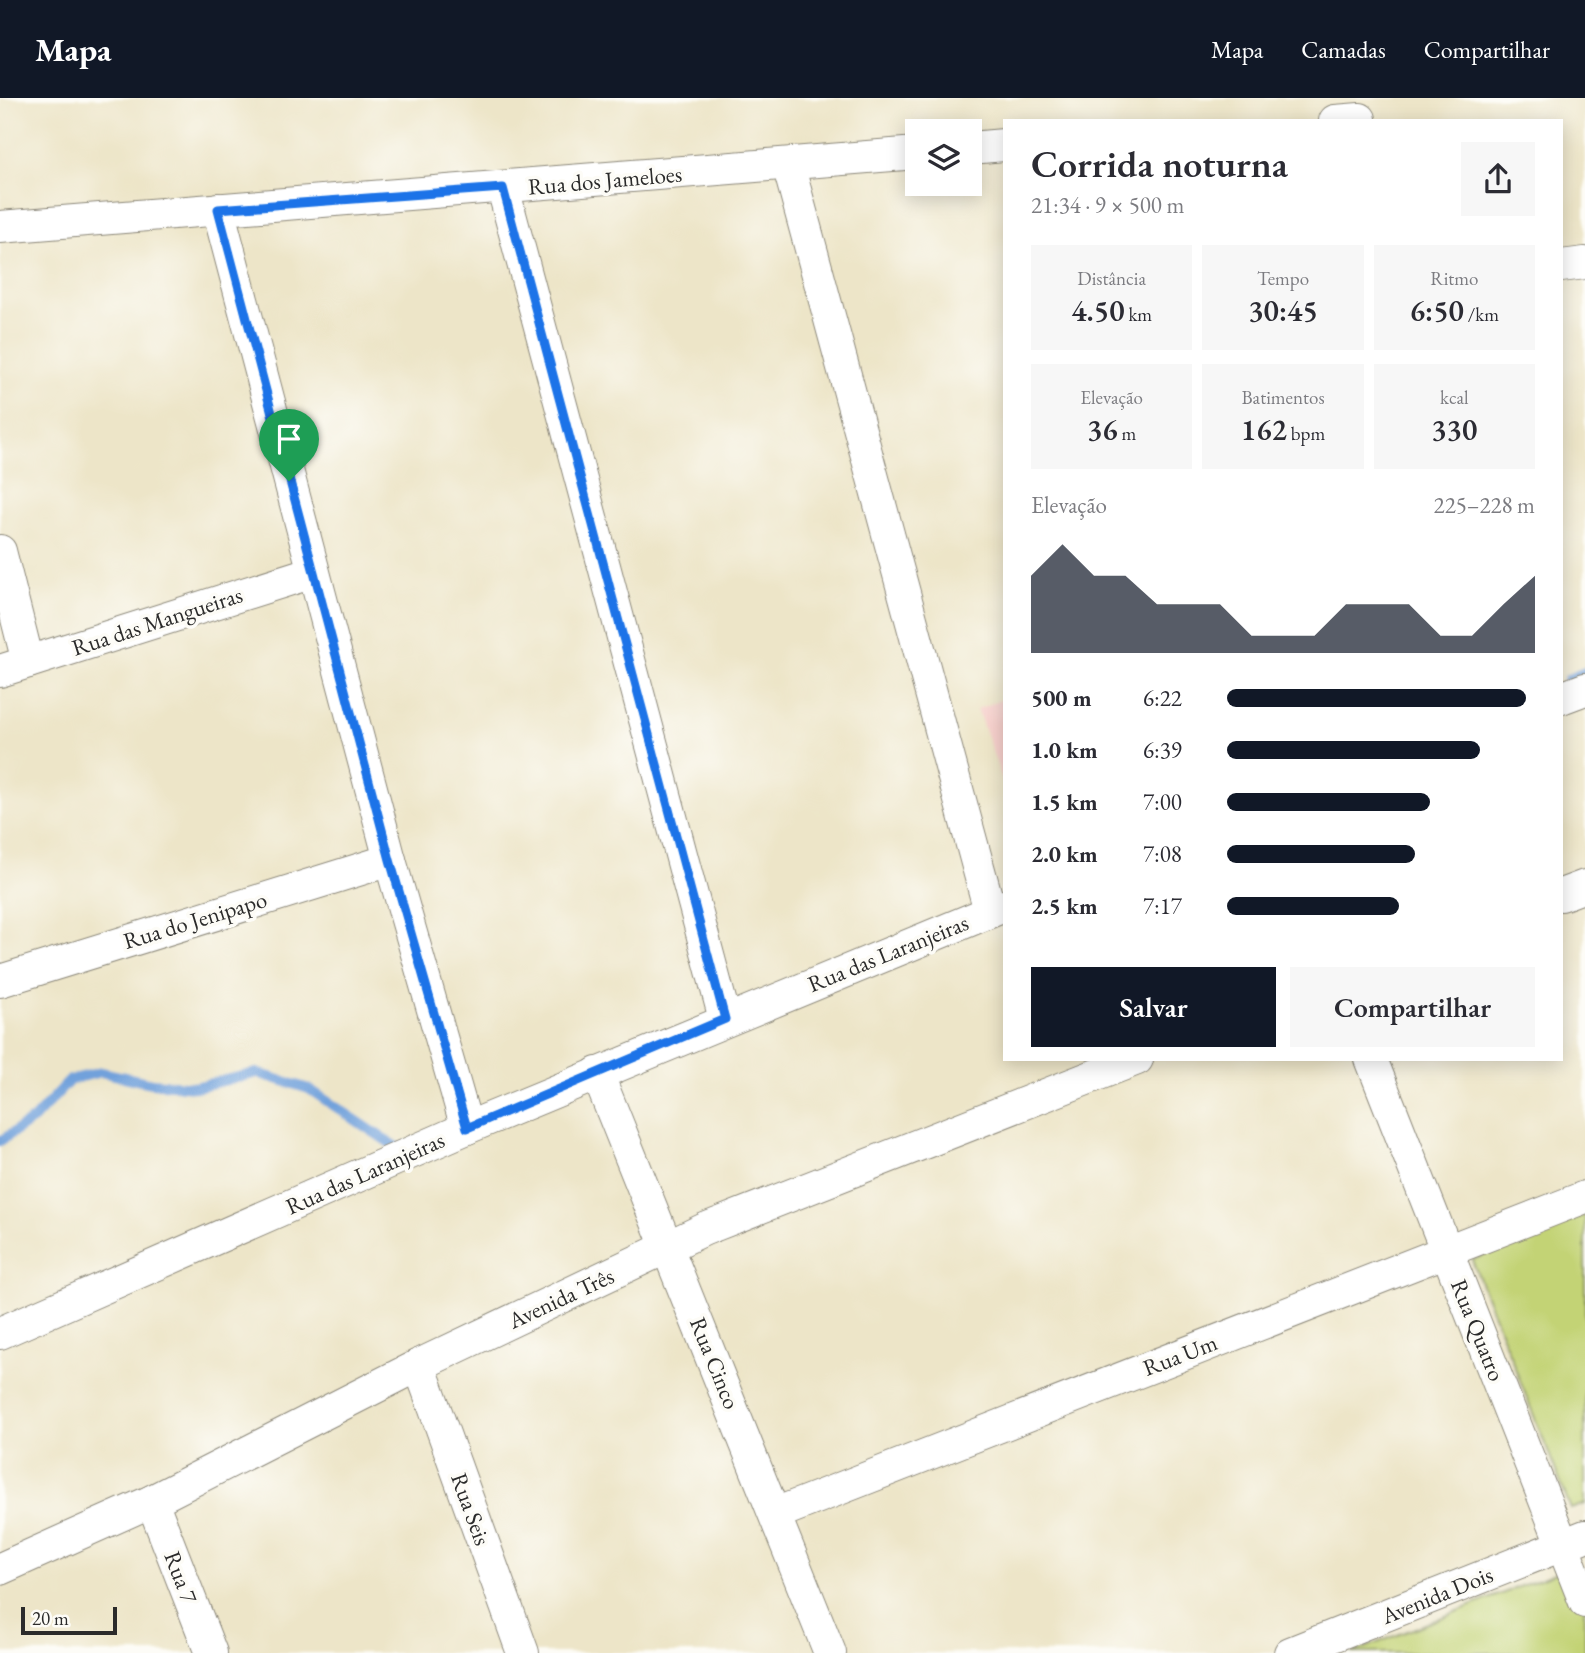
<!DOCTYPE html>
<html lang="pt">
<head>
<meta charset="utf-8">
<style>
	:root { --surface:#fff; --page:#f7f7f7; --text:#2b2b33; --muted:#7c7c81; --accent:#111827 }
	body { margin:0; font-family:"EB Garamond",serif; background:var(--page); color:var(--text); height:100vh; display:flex; flex-direction:column; font-size:26px; white-space:nowrap }
	* { box-sizing:border-box; margin:0 }
	p { font-size:23px; color:var(--muted) }
	.icon { flex:none; width:38px; height:38px; fill:none; stroke:currentColor; stroke-width:2; stroke-linecap:round; stroke-linejoin:round }
	.map { position:relative; flex:1; overflow:hidden }
	.side { position:absolute; left:1003px; top:21px; width:560px; height:942px; display:flex; flex-direction:column; background:var(--surface); border-radius:0px; box-shadow:0 4px 18px #0003 }
	.side>* { flex:none }
	.buttons { position:absolute; left:905px; top:21px; display:grid; gap:14px }
	.buttons a { display:grid; place-items:center; width:77px; height:77px; border-radius:0px; background:var(--surface); box-shadow:0 4px 18px #0003; font-size:35px }
	.scale { position:absolute; left:21px; bottom:18px; width:96px; box-sizing:border-box; padding-left:7px; border:4px solid #2b2b2b; border-top:0; font-size:19px; line-height:24px; white-space:nowrap; color:#2b2b2b; -webkit-text-stroke:5px #fdfcf7; paint-order:stroke }
	.pin { position:absolute; display:grid; place-items:center; width:60px; height:60px; color:#fff; margin:-72px -30px; border-radius:50% 50% 50% 0; rotate:-45deg; box-shadow:0 0 7px #0007 }
	.pin .icon { rotate:45deg }
	.round { display:grid; place-items:center; flex:none; width:74px; height:74px; border-radius:0px; background:var(--page) }
	.headline { display:flex; align-items:center; justify-content:space-between; height:119px; padding:0 28px }
	h1 { font-size:38px; font-weight:600; line-height:52px }
	.figures { display:grid; grid-template-columns:repeat(3,1fr); gap:10px; height:119px; padding:7px 28px }
	.figures div { display:grid; align-content:center; border-radius:0px; background:var(--page); text-align:center }
	.figures b { font-size:30px; font-weight:600 }
	.figures small { font-size:19px; font-weight:400 }
	.figures p { font-size:19px }
	.chart { height:196px; padding:14px 28px }
	.chart p { display:flex; justify-content:space-between }
	.chart svg { width:100%; height:126px; margin-top:7px; fill:var(--accent); opacity:.7 }
	.button { display:flex; gap:14px; margin-top:auto; padding:14px 28px }
	.button a { flex:1; height:80px; border-radius:0px; background:var(--accent); color:#fff; font-size:28px; font-weight:600; line-height:80px; text-align:center }
	.button a+a { background:var(--page); color:var(--text) }
	ul { padding:0 28px; list-style:none; font-size:23px }
	li { display:grid; grid-template-columns:112px 84px 1fr; align-items:center; height:52px }
	li i { height:18px; border-radius:9px; background:var(--accent) }
	header { display:flex; align-items:center; gap:42px; box-sizing:border-box; height:98px; padding:0 35px; background:var(--accent); color:#fff }
	header strong { font-size:33px }
	nav { display:flex; gap:38px; margin-inline-start:auto; font-size:24px }
	.map>svg:first-child { display:block }
	.built { fill:#f7d0cc }
	.green { fill:#c3d375; stroke:#777f50; stroke-width:2 }
	.lines { fill:none; stroke-linecap:round; stroke-linejoin:round }
	.stream { stroke:#71a1db; stroke-width:10 }
	.minor-casing { stroke:#8c887a; stroke-width:34 }
	.minor { stroke:#fff; stroke-width:32 }
	.route-casing { stroke:#fff; stroke-width:14 }
	.route { stroke:#1a73e8; stroke-width:9 }
	.labels { text-anchor:middle; stroke-width:7; stroke-linejoin:round; paint-order:stroke }
	.street-label { font-size:23px; fill:#2b2b2b; stroke:#fdfcf7 }
</style>
</head>
<body>
<header>
<strong>Mapa</strong>
<nav><a>Mapa</a><a>Camadas</a><a>Compartilhar</a></nav>
</header>
<div class="map">
<svg width="1585" height="1555" viewBox="0 0 1585 1555">
	<rect width="100%" height="100%" fill="#fdfcf7"/>
	<filter id="ink" filterUnits="userSpaceOnUse"><feTurbulence type="fractalNoise" baseFrequency=".0143" numOctaves="2"/><feDisplacementMap in="SourceGraphic" scale="14" xChannelSelector="R" yChannelSelector="G"/><feConvolveMatrix kernelMatrix="1 2 1 2 8 2 1 2 1" color-interpolation-filters="sRGB"/></filter>
	<filter id="wash" filterUnits="userSpaceOnUse"><feTurbulence type="fractalNoise" baseFrequency=".00686" numOctaves="4" result="noise"/><feDisplacementMap in="SourceGraphic" scale="28" xChannelSelector="R" yChannelSelector="G"/><feGaussianBlur stdDeviation="1.57" result="paint"/><feColorMatrix in="noise" values="0 0 0 0 0 0 0 0 0 0 0 0 0 0 0 0 0 1.4 0 .05"/><feComposite in="paint" operator="in"/></filter>
	<g filter="url(#wash)">
		<rect width="100%" height="100%" fill="#ede5c8"/>
		<path class="built" d="M1004 601V686L977 611Z"/>
		<g class="green">
			<path d="M1585 1117V1406L1571 1411 1472 1162Z"/>
			<path d="M1572 1468 1585 1500V1555H1352Z"/>
		</g>
		<g class="lines">
			<g class="stream">
				<path d="M1568 581 1585 574"/>
				<path d="M0 1043 34 1021 70 982 101 974 152 985 195 989 257 975 309 991 402 1053"/>
			</g>
		</g>
	</g>
	<g filter="url(#ink)">
		<g class="lines">
			<defs>
				<g id="minor">
					<path d="M1335 23 1360 21"/>
					<path d="M970 50 1004 47"/>
					<path d="M788 66 990 813"/>
					<path d="M503 90 725 921"/>
					<path d="M218 111 390 762 467 1030"/>
					<path d="M0 129 917 55"/>
					<path d="M1561 168 1585 165"/>
					<path d="M0 453 28 564"/>
					<path d="M0 573 313 474"/>
					<path d="M1561 600 1585 591"/>
					<path d="M1561 797 1585 788"/>
					<path d="M0 883 390 762"/>
					<path d="M1371 961 1585 1504"/>
					<path d="M597 975 830 1555"/>
					<path d="M0 1235 467 1030 1004 808"/>
					<path d="M419 1267 523 1555"/>
					<path d="M152 1403 211 1555"/>
					<path d="M775 1416 1585 1099"/>
					<path d="M0 1471 152 1403 419 1267 705 1131 1137 961"/>
					<path d="M1290 1555 1585 1438"/>
				</g>
			</defs>
			<use href="#minor" class="minor-casing"/>
			<use href="#minor" class="minor"/>
		</g>
	</g>
	<g class="lines" filter="url(#ink)">
		<defs>
			<path id="route" d="M503 90 725 921 467 1030 390 762 218 111Z"/>
		</defs>
		<use href="#route" class="route-casing"/>
		<use href="#route" class="route"/>
	</g>
	<g class="labels">
		<g class="street-label">
			<text transform="translate(605 82) rotate(-5)" y="8">Rua dos Jameloes</text>
			<text transform="translate(157 523) rotate(-18)" y="8">Rua das Mangueiras</text>
			<text transform="translate(195 822) rotate(-17)" y="8">Rua do Jenipapo</text>
			<text transform="translate(888 855) rotate(-22)" y="8">Rua das Laranjeiras</text>
			<text transform="translate(365 1075) rotate(-24)" y="8">Rua das Laranjeiras</text>
			<text transform="translate(561 1200) rotate(-25)" y="8">Avenida Três</text>
			<text transform="translate(1478 1232) rotate(68)" y="8">Rua Quatro</text>
			<text transform="translate(1180 1257) rotate(-21)" y="8">Rua Um</text>
			<text transform="translate(715 1265) rotate(68)" y="8">Rua Cinco</text>
			<text transform="translate(471 1411) rotate(70)" y="8">Rua Seis</text>
			<text transform="translate(181 1479) rotate(69)" y="8">Rua 7</text>
			<text transform="translate(1437 1497) rotate(-22)" y="8">Avenida Dois</text>
		</g>
	</g>
</svg>
<div class="buttons">
<a><svg class="icon" aria-label="layers" viewBox="0 0 24 24"><path d="M12 4l9 5-9 5-9-5zM3 14l9 5 9-5"/></svg></a>
</div>
<div class="scale">20 m</div>
<div class="pin" style="left:289px;top:383px;background:#1e9e55"><svg class="icon" aria-label="arrive" viewBox="0 0 24 24"><path d="M6 21V4h12l-3 4 3 4H6"/></svg></div>
<section class="side">
<div class="headline"><div><h1>Corrida noturna</h1><p>21:34 · 9 × 500 m</p></div><a class="round"><svg class="icon" aria-label="share" viewBox="0 0 24 24"><path d="M12 15V3M7 8l5-5 5 5M5 13v7h14v-7"/></svg></a></div>
<div class="figures">
<div><p>Distância</p><b>4.50<small> km</small></b></div>
<div><p>Tempo</p><b>30:45</b></div>
<div><p>Ritmo</p><b>6:50<small> /km</small></b></div>
</div>
<div class="figures">
<div><p>Elevação</p><b>36<small> m</small></b></div>
<div><p>Batimentos</p><b>162<small> bpm</small></b></div>
<div><p>kcal</p><b>330</b></div>
</div>
<div class="chart"><p><span>Elevação</span>225–228 m</p>
<svg viewBox="0 0 160 44" preserveAspectRatio="none"><path d="M0 44V17L10 6L20 17L30 17L40 27L50 27L60 27L70 38L80 38L90 38L100 27L110 27L120 27L130 38L140 38L150 27L160 17V44z"/></svg>
</div>
<ul>
<li><b>500 m</b>6:22<i style="width:97%"></i></li>
<li><b>1.0 km</b>6:39<i style="width:82%"></i></li>
<li><b>1.5 km</b>7:00<i style="width:66%"></i></li>
<li><b>2.0 km</b>7:08<i style="width:61%"></i></li>
<li><b>2.5 km</b>7:17<i style="width:56%"></i></li>
</ul>
<div class="button"><a>Salvar</a><a>Compartilhar</a></div>
</section>
</div>
</body>
</html>
